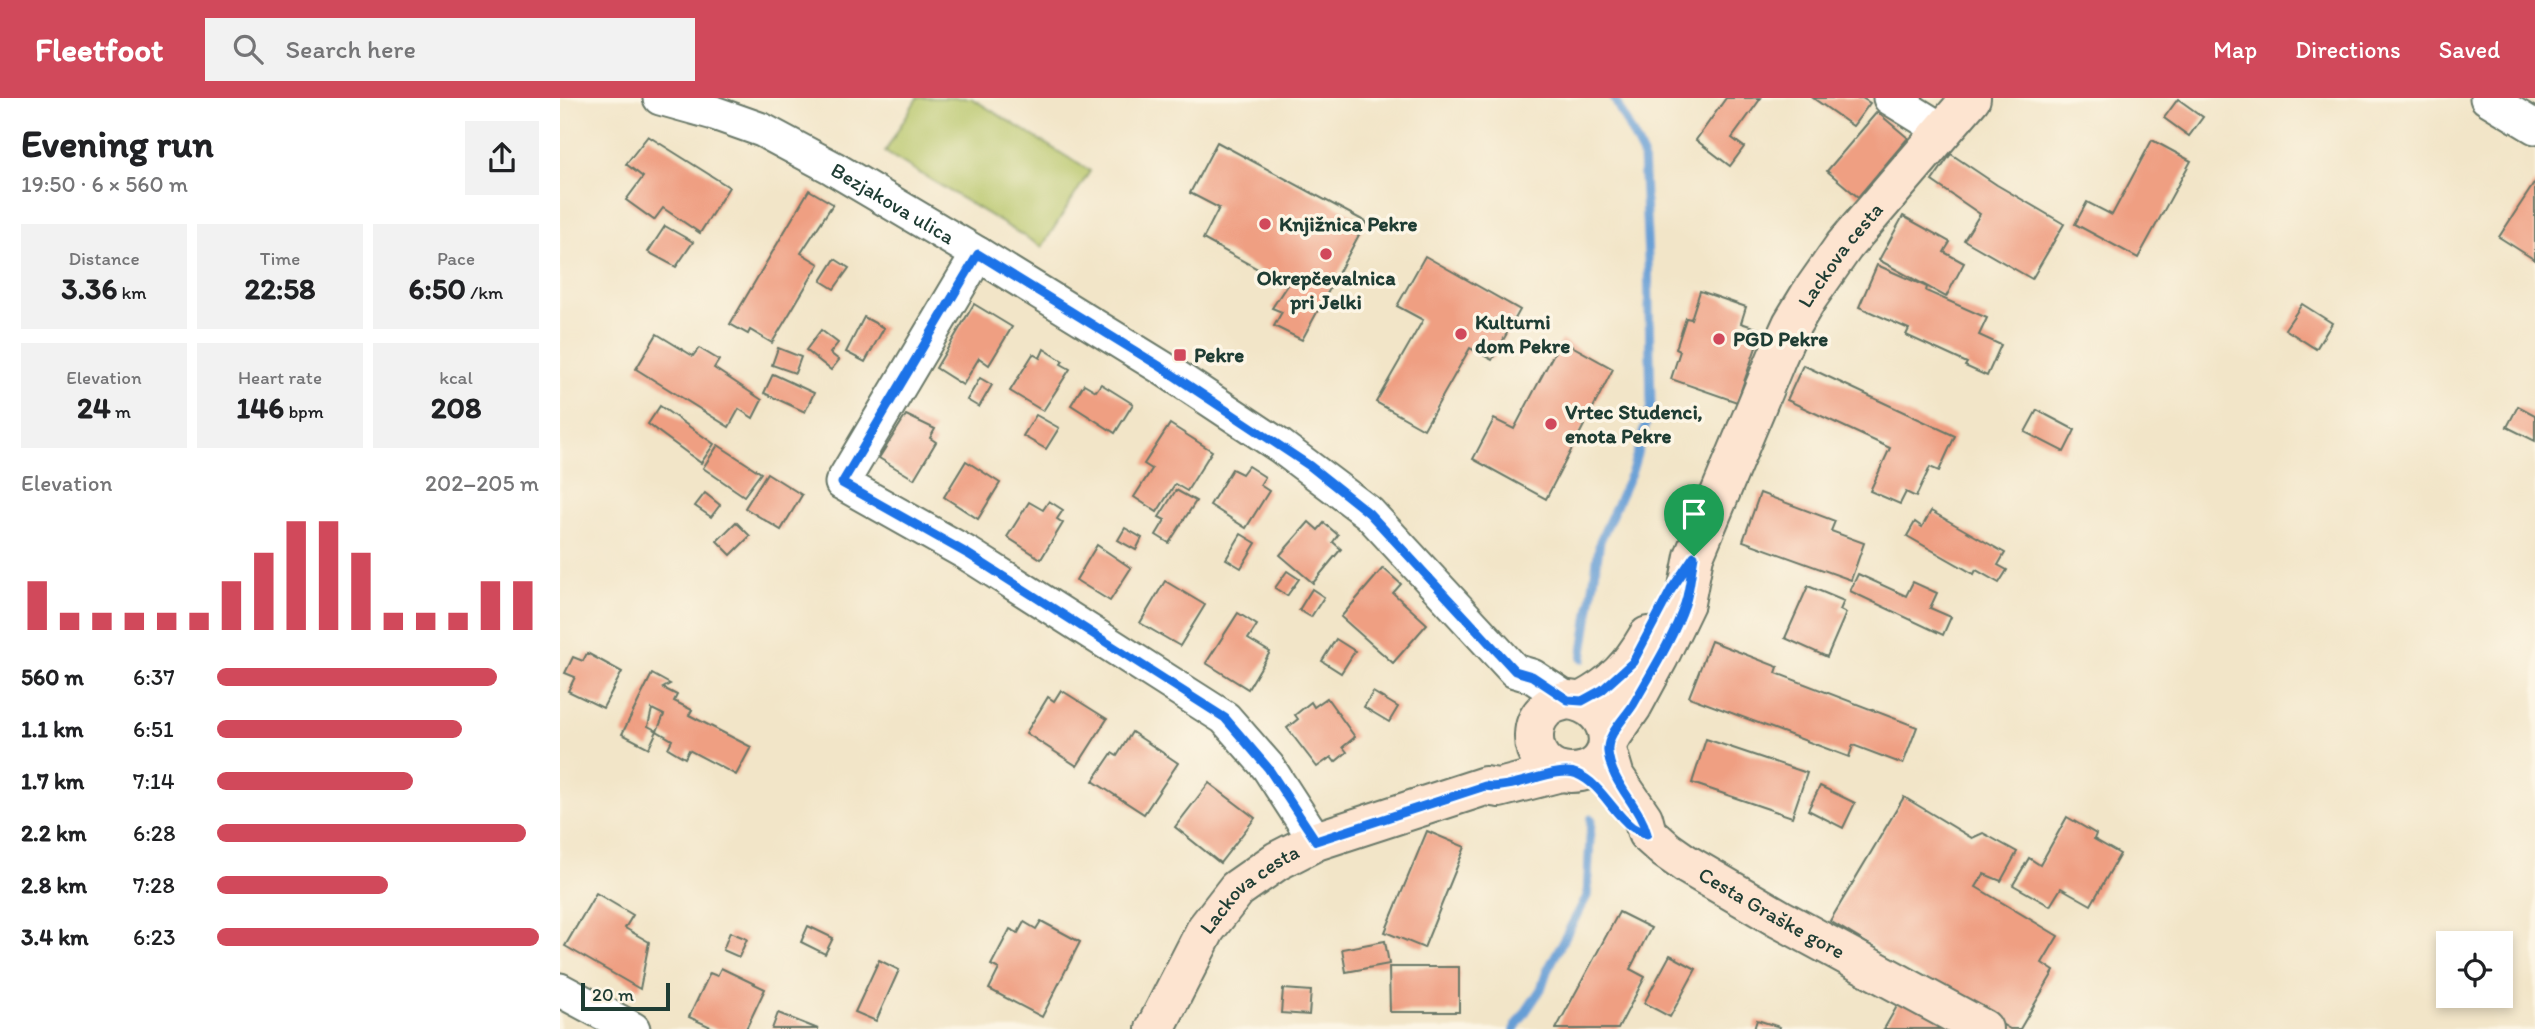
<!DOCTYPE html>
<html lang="en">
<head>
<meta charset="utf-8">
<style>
	:root { --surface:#fff; --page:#f2f2f2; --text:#202124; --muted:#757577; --accent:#d1495b }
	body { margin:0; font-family:Itim,sans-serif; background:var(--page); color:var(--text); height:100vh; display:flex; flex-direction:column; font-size:26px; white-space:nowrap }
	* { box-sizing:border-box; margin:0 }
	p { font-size:23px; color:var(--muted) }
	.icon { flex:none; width:38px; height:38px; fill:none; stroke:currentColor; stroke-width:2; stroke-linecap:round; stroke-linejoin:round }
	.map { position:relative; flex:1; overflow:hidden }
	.drawer { display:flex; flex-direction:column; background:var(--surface); width:560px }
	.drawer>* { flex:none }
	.fabs { position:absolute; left:1876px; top:833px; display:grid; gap:14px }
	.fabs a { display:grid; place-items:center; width:77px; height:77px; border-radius:0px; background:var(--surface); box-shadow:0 4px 10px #0003; font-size:35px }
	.scale { position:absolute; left:21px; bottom:18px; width:89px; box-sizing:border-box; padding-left:7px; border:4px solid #1f3d34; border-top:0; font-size:19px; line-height:24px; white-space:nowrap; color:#1f3d34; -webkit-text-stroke:5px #fcf5e5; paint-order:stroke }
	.pin { position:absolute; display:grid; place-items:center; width:60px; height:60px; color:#fff; margin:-72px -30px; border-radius:50% 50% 50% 0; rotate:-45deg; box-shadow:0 0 7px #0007 }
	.pin .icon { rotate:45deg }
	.round { display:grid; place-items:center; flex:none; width:74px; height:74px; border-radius:0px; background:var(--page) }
	.head { display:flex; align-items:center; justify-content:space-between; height:119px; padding:0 21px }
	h1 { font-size:38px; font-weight:700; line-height:52px }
	.metrics { display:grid; grid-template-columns:repeat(3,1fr); gap:10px; height:119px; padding:7px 21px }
	.metrics div { display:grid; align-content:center; border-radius:0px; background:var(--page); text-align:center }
	.metrics b { font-size:30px; font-weight:700 }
	.metrics small { font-size:19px; font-weight:400 }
	.metrics p { font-size:19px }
	.chart { height:196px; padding:14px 21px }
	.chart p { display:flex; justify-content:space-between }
	.chart svg { width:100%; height:126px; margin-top:7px; stroke:var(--accent); stroke-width:6 }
	ul { padding:0 21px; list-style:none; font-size:23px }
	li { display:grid; grid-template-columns:112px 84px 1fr; align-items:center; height:52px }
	li i { height:18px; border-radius:9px; background:var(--accent) }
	header { display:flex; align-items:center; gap:42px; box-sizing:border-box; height:98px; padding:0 35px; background:var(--accent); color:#fff }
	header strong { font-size:33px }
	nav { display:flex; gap:38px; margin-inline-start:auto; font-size:24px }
	.search { width:490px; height:63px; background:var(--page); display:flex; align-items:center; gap:18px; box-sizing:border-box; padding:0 24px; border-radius:0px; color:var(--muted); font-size:26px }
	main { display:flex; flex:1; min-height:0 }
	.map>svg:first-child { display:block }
	.green { fill:#b6c568; stroke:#6a814e; stroke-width:2 }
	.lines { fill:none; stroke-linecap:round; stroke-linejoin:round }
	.stream { stroke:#669ed5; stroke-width:9 }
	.building { fill:#ef9f82 }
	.street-casing { stroke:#697868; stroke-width:37 }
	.secondary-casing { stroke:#697868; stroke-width:42 }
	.street { stroke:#fff; stroke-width:33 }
	.secondary { stroke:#fde4d0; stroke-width:38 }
	.route-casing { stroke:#fff; stroke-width:14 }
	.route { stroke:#1a73e8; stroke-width:9 }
	.poi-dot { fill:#d1495b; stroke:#fcf5e5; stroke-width:2.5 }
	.labels { text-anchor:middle; stroke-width:7; stroke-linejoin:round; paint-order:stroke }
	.street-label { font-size:21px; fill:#1f3d34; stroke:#fcf5e5 }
	.poi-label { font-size:21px; font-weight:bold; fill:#1f3d34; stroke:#fcf5e5; text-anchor:start }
</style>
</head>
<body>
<header>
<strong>Fleetfoot</strong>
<div class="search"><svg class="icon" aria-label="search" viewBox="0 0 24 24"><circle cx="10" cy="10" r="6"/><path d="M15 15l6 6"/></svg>Search here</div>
<nav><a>Map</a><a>Directions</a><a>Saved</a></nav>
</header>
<main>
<section class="drawer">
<div class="head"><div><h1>Evening run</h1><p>19:50 · 6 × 560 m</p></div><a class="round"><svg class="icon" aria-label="share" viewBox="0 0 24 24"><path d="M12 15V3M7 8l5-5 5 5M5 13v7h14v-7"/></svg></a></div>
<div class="metrics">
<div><p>Distance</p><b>3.36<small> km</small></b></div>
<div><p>Time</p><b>22:58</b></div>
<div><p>Pace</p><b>6:50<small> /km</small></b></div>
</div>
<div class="metrics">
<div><p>Elevation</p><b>24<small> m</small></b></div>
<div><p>Heart rate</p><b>146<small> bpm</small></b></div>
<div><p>kcal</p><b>208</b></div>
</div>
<div class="chart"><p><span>Elevation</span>202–205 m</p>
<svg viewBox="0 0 160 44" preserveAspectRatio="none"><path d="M5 44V27M15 44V38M25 44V38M35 44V38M45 44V38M55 44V38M65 44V27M75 44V17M85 44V6M95 44V6M105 44V17M115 44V38M125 44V38M135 44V38M145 44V27M155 44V27"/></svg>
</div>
<ul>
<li><b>560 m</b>6:37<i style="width:87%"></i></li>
<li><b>1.1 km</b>6:51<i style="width:76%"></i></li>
<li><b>1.7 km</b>7:14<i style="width:61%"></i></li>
<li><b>2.2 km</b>6:28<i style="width:96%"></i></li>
<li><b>2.8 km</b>7:28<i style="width:53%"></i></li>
<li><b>3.4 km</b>6:23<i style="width:100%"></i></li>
</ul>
</section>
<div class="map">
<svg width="1975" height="931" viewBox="0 0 1975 931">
	<rect width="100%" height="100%" fill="#fcf5e5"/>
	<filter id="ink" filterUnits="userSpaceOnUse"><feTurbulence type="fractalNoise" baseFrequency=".0143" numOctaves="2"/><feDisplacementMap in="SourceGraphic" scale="14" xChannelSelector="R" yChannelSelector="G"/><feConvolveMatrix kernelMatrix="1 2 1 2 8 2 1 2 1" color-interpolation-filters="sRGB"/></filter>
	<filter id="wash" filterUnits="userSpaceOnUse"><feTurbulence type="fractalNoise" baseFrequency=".00686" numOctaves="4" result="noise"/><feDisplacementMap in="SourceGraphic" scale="28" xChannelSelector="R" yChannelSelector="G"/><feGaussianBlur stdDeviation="1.57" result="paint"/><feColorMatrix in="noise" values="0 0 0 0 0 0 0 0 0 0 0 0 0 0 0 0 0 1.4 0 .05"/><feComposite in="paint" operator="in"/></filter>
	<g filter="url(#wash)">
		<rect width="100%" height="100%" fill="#f2e5c8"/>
		<path class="green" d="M357 0H411L530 73 482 149 325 54Z"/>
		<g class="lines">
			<g class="stream">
				<path d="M1022 561 1040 443 1072 373 1091 308 1088 160 1083 57 1054 0"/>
				<path d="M954 931 981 891 987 873 1027 798 1031 721"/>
			</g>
		</g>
		<g id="blocks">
			<g class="building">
				<path d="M1166 0H1201L1172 40 1184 49 1170 68 1136 42Z"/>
				<path d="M1253 0H1302L1310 5 1293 28Z"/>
				<path d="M1618 1 1643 19 1629 38 1604 20Z"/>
				<path d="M1317 14 1348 40 1298 99 1267 73Z"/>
				<path d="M88 38 169 89 140 135 103 110 94 122 66 102 83 79 66 66Z"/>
				<path d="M1592 42 1631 63 1578 160 1515 126 1527 104 1552 117Z"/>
				<path d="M657 44 806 124 742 242 714 228 722 214 712 210 727 187 643 141 659 110 630 95Z"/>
				<path d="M1391 56 1437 87 1504 126 1472 181 1404 142 1420 116 1372 83Z"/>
				<path d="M1975 84V162L1939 139Z"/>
				<path d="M249 92 273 106 241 155 259 166 212 245 190 232 188 236 170 226Z"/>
				<path d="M1343 118 1390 144 1384 154 1404 165 1386 199 1319 162Z"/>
				<path d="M105 128 133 144 116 169 88 154Z"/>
				<path d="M865 158 960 212 932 262 910 250 864 331 816 304 863 222 837 208Z"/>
				<path d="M275 161 289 170 274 191 261 183Z"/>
				<path d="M1317 167 1367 189 1366 193 1427 220 1419 237 1441 247 1427 278 1405 268 1407 265 1346 237 1349 231 1299 209Z"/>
				<path d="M1140 193 1186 209 1181 225 1202 232 1177 304 1111 281 1120 253 1116 251 1126 220 1131 221Z"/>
				<path d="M414 206 452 229 429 267 419 260 403 287 376 270Z"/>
				<path d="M1742 206 1772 225 1756 251 1725 231Z"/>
				<path d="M304 219 324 230 305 264 286 254Z"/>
				<path d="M261 232 278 245 270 255 279 262 271 272 246 252Z"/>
				<path d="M97 236 133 258 139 250 159 262 154 270 202 302 193 320 179 311 169 329 76 271Z"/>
				<path d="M1001 242 1053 271 986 401 913 361 934 321 954 331Z"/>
				<path d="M218 250 241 259 235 275 212 267Z"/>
				<path d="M484 251 503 263 501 266 510 271 483 313 450 293 473 256 480 260Z"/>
				<path d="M1243 267 1395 338 1379 373 1370 369 1356 399 1346 394 1340 406 1310 393 1330 350 1227 302Z"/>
				<path d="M213 276 254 295 245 314 204 295Z"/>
				<path d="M420 280 432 287 419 309 407 302Z"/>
				<path d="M524 286 536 293 541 286 573 306 555 335 511 307Z"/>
				<path d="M100 308 154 346 141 365 88 326Z"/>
				<path d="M1958 308 1975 317V343L1947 329Z"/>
				<path d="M1477 312 1515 332 1504 354 1465 334Z"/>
				<path d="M346 317 375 331 370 340 376 344 354 381 319 360Z"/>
				<path d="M476 317 499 330 486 351 463 338Z"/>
				<path d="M610 326 652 353 627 393 615 386 597 414 574 399 592 371 584 366Z"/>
				<path d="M158 347 201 375 184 398 143 370Z"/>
				<path d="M406 363 440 385 418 421 384 399Z"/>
				<path d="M688 368 705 379 700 387 709 393 686 430 650 407 672 371 682 376Z"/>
				<path d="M207 375 242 397 221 432 185 410Z"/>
				<path d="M616 392 636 403 609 445 596 437 605 422 599 419Z"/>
				<path d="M145 395 160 407 151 419 135 408Z"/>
				<path d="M1200 395 1275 423 1271 433 1304 445 1291 482 1183 443Z"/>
				<path d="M489 403 503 412 497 421 503 425 481 461 447 439 469 404 483 412Z"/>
				<path d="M1371 413 1445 455 1438 467 1447 472 1439 485 1416 472 1414 476 1347 438 1355 424 1362 429Z"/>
				<path d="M176 424 190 438 171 457 157 443Z"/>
				<path d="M749 424 758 432 764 425 778 437 773 444 781 451 753 485 720 457Z"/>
				<path d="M565 430 582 440 576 452 558 442Z"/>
				<path d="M681 436 696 445 681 470 666 461Z"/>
				<path d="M537 447 571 470 550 503 516 482Z"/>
				<path d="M823 470 841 486 833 495 867 526 833 565 781 519Z"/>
				<path d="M727 473 739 481 727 498 715 490Z"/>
				<path d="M1298 476 1346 498 1353 484 1377 495 1370 510 1391 519 1383 537 1290 493Z"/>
				<path d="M605 483 645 507 620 548 580 525Z"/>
				<path d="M1248 488 1284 503 1280 512 1286 515 1267 559 1225 540Z"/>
				<path d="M752 491 764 499 751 519 739 512Z"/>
				<path d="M678 515 697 527 688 541 710 554 688 591 646 565Z"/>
				<path d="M776 541 795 553 781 575 762 563Z"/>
				<path d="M1151 543 1218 569 1216 575 1357 629 1343 666 1293 647 1289 659 1129 599Z"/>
				<path d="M27 555 62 574 43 610 8 593 15 579 5 575 13 559 23 563Z"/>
				<path d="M92 576 110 586 103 590 117 597 114 603 132 612 129 617 191 649 176 677 129 652 125 660 108 650 112 642 97 633 104 617 92 611 88 628 97 633 89 650 62 636Z"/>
				<path d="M501 592 547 621 517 668 466 635 488 599 494 603Z"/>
				<path d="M813 594 838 609 829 624 804 609Z"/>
				<path d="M767 600 795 639 783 649 787 654 775 664 771 659 757 669 727 630 738 621 735 617 751 604 754 609Z"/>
				<path d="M572 634 618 665 584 716 533 683 552 655 557 658Z"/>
				<path d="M1146 641 1247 675 1232 719 1132 685Z"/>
				<path d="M649 685 695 720 660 765 615 729Z"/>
				<path d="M1260 688 1295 705 1283 730 1248 712Z"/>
				<path d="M1344 699 1412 740 1423 735 1457 754 1441 783 1424 776 1416 789 1498 838 1482 865 1494 873 1460 931H1450L1270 823Z"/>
				<path d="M1507 719 1536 736 1534 741 1560 756 1531 807 1501 790 1490 808 1453 787 1469 760 1480 767Z"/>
				<path d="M867 733 905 749 864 850 825 834Z"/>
				<path d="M36 795 73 817 65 830 89 844 80 891 5 848Z"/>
				<path d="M1059 814 1091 830 1070 871 1085 879 1058 931H996Z"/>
				<path d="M481 823 520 844 482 919 429 891 439 871 431 867 450 831 458 835 464 824 476 831Z"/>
				<path d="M248 828 273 840 265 856 241 844Z"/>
				<path d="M170 834 187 841 179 859 163 852Z"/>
				<path d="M825 843 829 866 786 874 782 851Z"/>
				<path d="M1110 857 1136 871 1110 919 1084 905Z"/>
				<path d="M319 862 339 872 316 923 295 914Z"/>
				<path d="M829 869H899V914H830Z"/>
				<path d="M161 870 205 891 186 931H155L129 919 150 875 157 878Z"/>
				<path d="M723 891 751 893 749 917 721 915Z"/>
				<path d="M1344 896 1406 931H1324Z"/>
				<path d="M218 915 258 931H212Z"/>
				<path d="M1197 922 1220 929 1219 931H1194Z"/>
			</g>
		</g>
	</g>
	<g filter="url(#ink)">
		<use href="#blocks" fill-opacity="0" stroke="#697868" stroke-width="2"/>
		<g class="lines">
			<defs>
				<g id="street">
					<path id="s1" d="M100 0 154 15 202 32 273 70 418 156 601 269 720 348 809 415 955 573 972 578 1008 602"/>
					<path d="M1330 0 1382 32"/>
					<path d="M1927 0 1975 29"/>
					<path d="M418 156 282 385 408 456 665 620 708 669 756 743"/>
					<path d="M0 892 73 931"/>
				</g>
				<g id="secondary">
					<path d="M1008 602C1058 607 1063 674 1011 675 1000 675 989 671 982 662 971 649 971 626 984 613 990 606 999 604 1008 602Z"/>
					<path d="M1022 603C1054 586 1070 569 1088 538"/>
					<path id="s2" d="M1049 642 1072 609 1099 559 1125 505 1134 458 1217 259 1232 226 1249 198 1284 148 1411 0"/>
					<path id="s3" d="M1047 652 1055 679 1083 720 1087 735 1106 752 1126 766 1220 821 1423 931"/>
					<path id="s4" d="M595 931 646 831 677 791 717 763 756 743 925 688 939 690 1001 674"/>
				</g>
			</defs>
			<use href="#street" class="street-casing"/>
			<use href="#secondary" class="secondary-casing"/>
			<use href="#street" class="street"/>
			<use href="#secondary" class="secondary"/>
		</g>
	</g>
	<g class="lines" filter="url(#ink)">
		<defs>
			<path id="route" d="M418 156 601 269 750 368 809 415 955 573 972 578 1008 602 1022 603 1042 592 1073 564 1111 492 1134 458C1131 473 1130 491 1125 506 1113 541 1091 575 1073 607 1065 620 1046 637 1048 654 1051 686 1079 706 1087 736 1083 734 1076 732 1072 729 1052 714 1041 686 1017 676 997 667 952 693 925 688L756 743 708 670 665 620 408 456 282 385Z"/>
		</defs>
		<use href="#route" class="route-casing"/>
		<use href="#route" class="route"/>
	</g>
	<g class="poi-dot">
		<circle cx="705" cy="126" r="7"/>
		<circle cx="766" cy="156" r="7"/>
		<circle cx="901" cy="236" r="7"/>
		<circle cx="1159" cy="241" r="7"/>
		<rect x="613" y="250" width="14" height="14" rx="3.5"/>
		<circle cx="991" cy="326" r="7"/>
	</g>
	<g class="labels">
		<g class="street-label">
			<text dy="7" stroke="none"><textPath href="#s1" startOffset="257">Bezjakova ulica</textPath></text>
			<text dy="7" stroke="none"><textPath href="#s2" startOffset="541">Lackova cesta</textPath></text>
			<text dy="7" stroke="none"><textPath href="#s4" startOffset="172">Lackova cesta</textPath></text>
			<text dy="7" stroke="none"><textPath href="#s3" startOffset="242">Cesta Graške gore</textPath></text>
		</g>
		<g class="poi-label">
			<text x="719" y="133">Knjižnica Pekre</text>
			<text x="766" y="187" text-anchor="middle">Okrepčevalnica<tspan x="766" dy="24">pri Jelki</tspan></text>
			<text x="915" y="231">Kulturni<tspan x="915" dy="24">dom Pekre</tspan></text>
			<text x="1173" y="248">PGD Pekre</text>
			<text x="634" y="264">Pekre</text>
			<text x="1005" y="321">Vrtec Studenci,<tspan x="1005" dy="24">enota Pekre</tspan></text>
		</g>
	</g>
</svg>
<div class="fabs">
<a><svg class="icon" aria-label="locate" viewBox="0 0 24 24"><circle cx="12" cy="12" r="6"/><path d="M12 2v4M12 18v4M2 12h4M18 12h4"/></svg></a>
</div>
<div class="scale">20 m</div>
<div class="pin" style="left:1134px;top:458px;background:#1e9e55"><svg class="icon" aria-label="arrive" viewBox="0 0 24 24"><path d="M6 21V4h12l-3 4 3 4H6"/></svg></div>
</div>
</main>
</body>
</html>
